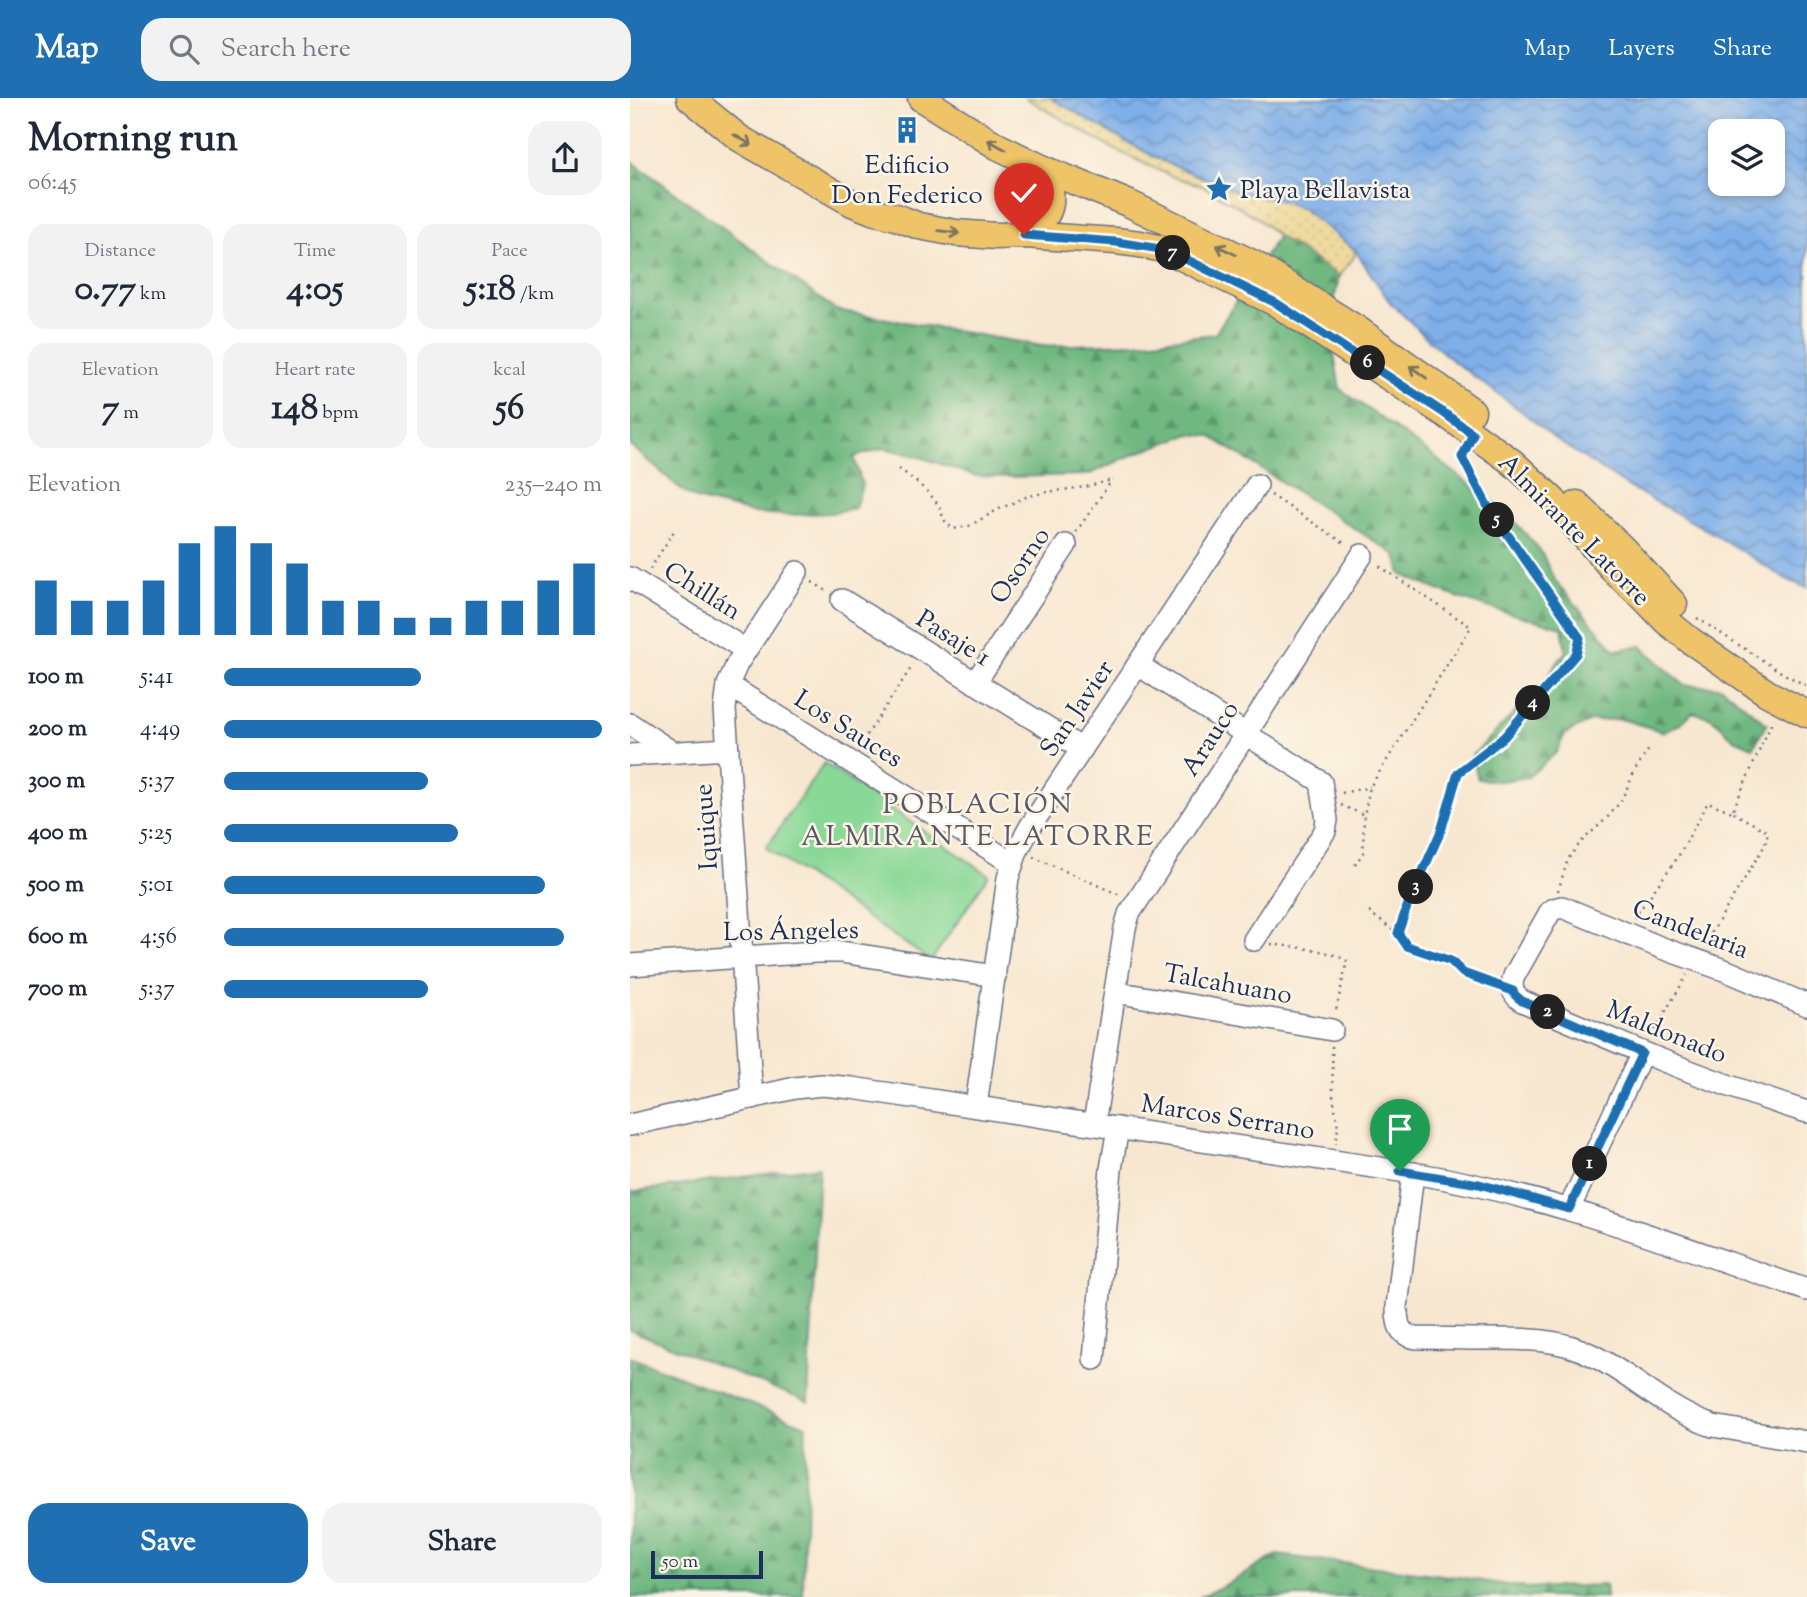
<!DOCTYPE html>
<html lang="en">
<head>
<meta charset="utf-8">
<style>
	:root { --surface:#fff; --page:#f2f2f3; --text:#1f2937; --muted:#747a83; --accent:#1f6fb2 }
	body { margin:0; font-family:"Sorts Mill Goudy",serif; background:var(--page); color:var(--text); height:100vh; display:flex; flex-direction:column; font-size:26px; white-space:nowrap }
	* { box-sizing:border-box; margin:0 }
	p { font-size:23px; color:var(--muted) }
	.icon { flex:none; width:38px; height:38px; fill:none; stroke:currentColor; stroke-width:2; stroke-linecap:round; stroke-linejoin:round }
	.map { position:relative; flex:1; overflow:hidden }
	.side { display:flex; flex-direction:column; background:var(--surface); width:630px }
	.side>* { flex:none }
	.controls { position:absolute; left:1078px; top:21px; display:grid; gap:14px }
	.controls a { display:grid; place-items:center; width:77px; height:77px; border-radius:14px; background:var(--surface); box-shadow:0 4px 10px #0003; font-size:35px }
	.scale { position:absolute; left:21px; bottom:18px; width:112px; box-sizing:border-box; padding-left:7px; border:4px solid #1b2f5e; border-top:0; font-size:19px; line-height:24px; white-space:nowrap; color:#1b2f5e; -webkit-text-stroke:5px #fcf5e5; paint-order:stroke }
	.pin { position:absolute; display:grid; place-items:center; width:60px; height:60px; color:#fff; margin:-72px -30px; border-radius:50% 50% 50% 0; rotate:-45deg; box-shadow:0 0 7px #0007 }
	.pin .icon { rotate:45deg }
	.km { position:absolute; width:35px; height:35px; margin:-18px; border-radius:50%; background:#222; color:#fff; font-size:19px; line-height:35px; text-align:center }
	.round { display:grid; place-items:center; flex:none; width:74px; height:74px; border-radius:21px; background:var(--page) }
	.overview { display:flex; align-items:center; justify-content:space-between; height:119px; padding:0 28px }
	h1 { font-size:38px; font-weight:700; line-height:52px }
	.figures { display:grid; grid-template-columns:repeat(3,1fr); gap:10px; height:119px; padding:7px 28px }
	.figures div { display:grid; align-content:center; border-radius:18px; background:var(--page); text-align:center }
	.figures b { font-size:35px; font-weight:700 }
	.figures small { font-size:19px; font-weight:400 }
	.figures p { font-size:19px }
	.chart { height:196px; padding:14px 28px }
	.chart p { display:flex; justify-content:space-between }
	.chart svg { width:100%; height:126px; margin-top:7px; stroke:var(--accent); stroke-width:6 }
	.primary-button { display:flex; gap:14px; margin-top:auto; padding:14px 28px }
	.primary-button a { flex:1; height:80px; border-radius:21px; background:var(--accent); color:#fff; font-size:28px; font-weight:700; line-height:80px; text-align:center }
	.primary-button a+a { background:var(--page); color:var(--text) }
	ul { padding:0 28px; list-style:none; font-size:23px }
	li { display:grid; grid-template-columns:112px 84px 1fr; align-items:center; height:52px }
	li i { height:18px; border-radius:9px; background:var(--accent) }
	header { display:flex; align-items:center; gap:42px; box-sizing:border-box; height:98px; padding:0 35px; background:var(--accent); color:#fff }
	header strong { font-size:33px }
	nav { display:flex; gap:38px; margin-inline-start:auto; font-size:24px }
	.search { width:490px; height:63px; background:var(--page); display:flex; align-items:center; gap:18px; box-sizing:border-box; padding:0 24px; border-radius:21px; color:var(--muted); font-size:26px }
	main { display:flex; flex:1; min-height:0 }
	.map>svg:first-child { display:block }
	.forest { fill:url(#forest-firs); stroke:#45746f; stroke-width:2 }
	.sand { fill:url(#sand-dots); stroke:#84847e; stroke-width:2 }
	.pitch { fill:#8ad897; stroke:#52847a; stroke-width:2 }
	.water { fill:url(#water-waves); stroke:#4c6fa4; stroke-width:2; fill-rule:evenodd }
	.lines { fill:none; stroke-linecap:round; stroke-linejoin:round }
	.minor-casing { stroke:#686f86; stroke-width:24 }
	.major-casing { stroke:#686f86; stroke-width:29 }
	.path { stroke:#686f86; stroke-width:2.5; stroke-dasharray:2 5; stroke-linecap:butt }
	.minor { stroke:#fff; stroke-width:21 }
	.major { stroke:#efc469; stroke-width:26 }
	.oneway { stroke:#7a7263 }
	.route-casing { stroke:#fff; stroke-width:14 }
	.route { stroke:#1f6fb2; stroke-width:9 }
	.labels { text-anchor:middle; stroke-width:5; stroke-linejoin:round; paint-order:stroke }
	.poi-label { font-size:26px; fill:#1b2f5e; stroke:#fcf5e5 }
	.street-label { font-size:26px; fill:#1b2f5e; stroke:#fcf5e5 }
	.neighbourhood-label { font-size:28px; letter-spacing:2px; fill:#5a586b; stroke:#fcf5e5 }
</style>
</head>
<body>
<header>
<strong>Map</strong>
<div class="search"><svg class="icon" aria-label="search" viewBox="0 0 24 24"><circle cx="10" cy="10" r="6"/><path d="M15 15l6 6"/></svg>Search here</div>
<nav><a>Map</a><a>Layers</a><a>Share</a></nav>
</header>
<main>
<section class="side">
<div class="overview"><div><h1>Morning run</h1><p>06:45</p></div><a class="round"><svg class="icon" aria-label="share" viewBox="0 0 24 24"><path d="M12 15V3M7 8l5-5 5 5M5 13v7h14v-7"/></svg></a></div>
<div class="figures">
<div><p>Distance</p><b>0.77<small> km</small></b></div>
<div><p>Time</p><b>4:05</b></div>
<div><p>Pace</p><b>5:18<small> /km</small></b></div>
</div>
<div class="figures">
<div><p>Elevation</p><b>7<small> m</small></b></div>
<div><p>Heart rate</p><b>148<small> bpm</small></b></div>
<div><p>kcal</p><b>56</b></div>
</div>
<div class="chart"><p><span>Elevation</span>235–240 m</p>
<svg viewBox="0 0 160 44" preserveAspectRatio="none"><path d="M5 44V25M15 44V32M25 44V32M35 44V25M45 44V12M55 44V6M65 44V12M75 44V19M85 44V32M95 44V32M105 44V38M115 44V38M125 44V32M135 44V32M145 44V25M155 44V19"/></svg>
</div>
<ul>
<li><b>100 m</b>5:41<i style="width:52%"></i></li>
<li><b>200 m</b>4:49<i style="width:100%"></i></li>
<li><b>300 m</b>5:37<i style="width:54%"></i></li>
<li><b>400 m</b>5:25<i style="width:62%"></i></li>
<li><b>500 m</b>5:01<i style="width:85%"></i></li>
<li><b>600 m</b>4:56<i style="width:90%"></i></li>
<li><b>700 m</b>5:37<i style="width:54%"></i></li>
</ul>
<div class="primary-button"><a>Save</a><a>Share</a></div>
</section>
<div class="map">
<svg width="1177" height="1499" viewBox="0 0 1177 1499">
	<defs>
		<pattern id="forest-firs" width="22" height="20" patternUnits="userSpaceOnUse" patternTransform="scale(1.75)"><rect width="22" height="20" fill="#6fb880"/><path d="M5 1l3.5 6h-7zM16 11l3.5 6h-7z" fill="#5a966c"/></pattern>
		<pattern id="sand-dots" width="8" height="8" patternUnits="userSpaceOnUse" patternTransform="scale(1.75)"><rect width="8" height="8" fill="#eeda9e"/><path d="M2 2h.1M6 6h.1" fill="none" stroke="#ccbb8a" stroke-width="1.8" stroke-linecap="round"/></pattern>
		<pattern id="water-waves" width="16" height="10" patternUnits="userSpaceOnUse" patternTransform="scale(1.75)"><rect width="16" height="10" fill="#7eafe9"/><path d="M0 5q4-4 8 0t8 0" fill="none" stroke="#668fc0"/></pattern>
	</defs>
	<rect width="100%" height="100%" fill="#fcf5e5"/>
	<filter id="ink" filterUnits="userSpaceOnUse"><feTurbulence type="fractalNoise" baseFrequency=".0143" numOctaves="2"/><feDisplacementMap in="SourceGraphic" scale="14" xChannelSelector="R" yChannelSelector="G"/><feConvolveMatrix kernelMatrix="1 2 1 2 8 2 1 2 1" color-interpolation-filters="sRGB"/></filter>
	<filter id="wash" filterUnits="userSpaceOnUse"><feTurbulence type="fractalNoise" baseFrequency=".00686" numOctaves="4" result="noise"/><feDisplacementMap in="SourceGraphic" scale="28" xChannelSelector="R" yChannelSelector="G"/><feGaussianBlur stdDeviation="1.57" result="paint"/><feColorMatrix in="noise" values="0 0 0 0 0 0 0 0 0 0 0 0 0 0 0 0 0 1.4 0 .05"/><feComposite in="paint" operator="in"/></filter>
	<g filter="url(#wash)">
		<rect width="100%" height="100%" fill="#f8e7d0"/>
		<g class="forest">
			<path d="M0 62 206 212 412 248 505 245 585 236 648 138 709 178 699 226 710 291 795 352 876 414 910 452 925 483 985 552 1011 548 1054 587 1091 589 1137 626 1123 649 1104 641 1082 620 1063 614 1050 626 1034 634 991 621 960 623 935 636 926 655 898 679 871 683 848 681 842 658 909 590 936 553 932 529C876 515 823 501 771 476L766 457 580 338 560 336 504 356 457 377 378 379 345 378 287 358 254 350 224 359 232 387 225 410 201 415 157 417 123 415 66 401 53 393 0 347Z"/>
			<path d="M189 1069 178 1304 0 1232V1094Z"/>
			<path d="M0 1259 176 1328 173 1499H0Z"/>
			<path d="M647 1457 828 1479 895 1490 975 1487 976 1499H570L599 1485Z"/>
		</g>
		<path class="sand" d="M396 0H421L495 43 535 64 608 94 653 103 673 111 725 152 724 159 709 178 648 138 626 119 573 88 541 78 480 49Z"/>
		<path class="pitch" d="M194 665 359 777 301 863 136 750Z"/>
		<path class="water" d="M421 0H1177V490L1156 481 1079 433 999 389 925 341 890 312 823 263 800 243 759 203 725 152 673 111 653 103 608 94 535 64 495 43ZM1090 33H1143V86H1090Z"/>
	</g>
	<g filter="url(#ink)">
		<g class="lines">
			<defs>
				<g id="minor">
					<path d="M0 480 116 552"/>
					<path d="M212 502 452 651"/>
					<path d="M508 567 691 684 697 722 695 733 624 842"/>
					<path d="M345 585 436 447"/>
					<path d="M98 587 382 765"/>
					<path d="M0 626 42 654"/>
					<path d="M0 657 98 651"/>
					<path d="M0 867 186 854H211L365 878"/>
					<path d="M485 894 702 932"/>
					<path d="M1177 907 1097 873 1032 850 932 809 924 811 920 814 884 878C880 889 883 897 892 903 986 944 1079 984 1177 1014"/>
					<path d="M122 1000 95 611 98 587 107 566 167 474"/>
					<path d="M346 1008 378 780 387 753 400 729 627 387"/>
					<path d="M464 1026 495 830 499 816 732 457"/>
					<path d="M0 1027 165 990 192 987 222 990 783 1075C919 1097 1048 1148 1177 1192"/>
					<path d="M783 1075 767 1209C767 1224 768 1237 786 1240 809 1240 833 1241 856 1241 892 1241 929 1240 962 1257 1004 1278 1037 1313 1083 1328L1177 1344"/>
					<path d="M939 1111 1012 955"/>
					<path d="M464 1261 481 1071 488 1030"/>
				</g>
				<g id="major">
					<path d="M60 0 109 40 222 105 245 114 266 119 289 128 326 135 366 138 394 137 486 143 510 146 537 152 646 205 814 315 882 364 923 402 987 476 1013 499 1036 523 1061 543 1137 595 1177 616"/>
					<path d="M291 0 367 48 414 71 500 106 624 166 730 233 842 313"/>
					<path d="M394 137C423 119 426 102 414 71"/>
					<path d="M947 406 994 452 1044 506"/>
				</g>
			</defs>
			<use href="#minor" class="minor-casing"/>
			<use href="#major" class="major-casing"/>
			<g class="path">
				<path d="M834 356 832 359 857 407 950 540 946 556 874 639 828 675 811 733 778 806 768 835 777 848 821 863 833 875 863 886"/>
				<path d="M269 371C281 379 301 395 308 407 315 420 310 420 323 431L339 428 369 411 396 399 417 394 455 389 482 382"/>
				<path d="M641 397 717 447"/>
				<path d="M446 434 482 382"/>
				<path d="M20 471 44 433"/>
				<path d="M182 484 197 493"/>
				<path d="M1067 520 1154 576 1177 588"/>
				<path d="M229 649 283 567"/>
				<path d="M712 695 740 689"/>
				<path d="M711 707 734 717"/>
				<path d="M403 759 490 797"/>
				<path d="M725 767 733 755 734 717 740 689 841 529 746 466"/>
				<path d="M928 793 938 761 951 744 977 720 991 703 1005 673 1019 651"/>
				<path d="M739 814 767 835"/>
				<path d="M1004 820 1048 759 1078 704 1102 714"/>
				<path d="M641 846C666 850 695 850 717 863L706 913"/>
				<path d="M1074 847 1135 747 1138 734 1102 714 1143 622"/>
				<path d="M1021 938 1057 877"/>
				<path d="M702 948 703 998 708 1029 706 1046"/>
			</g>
			<use href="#minor" class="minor"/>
			<use href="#major" class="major"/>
		</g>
		<defs><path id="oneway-shaft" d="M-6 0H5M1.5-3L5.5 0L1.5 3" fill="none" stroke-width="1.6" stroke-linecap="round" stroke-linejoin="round" transform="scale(1.75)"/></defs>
		<g class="oneway">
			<use href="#oneway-shaft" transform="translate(113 42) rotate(30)"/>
			<use href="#oneway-shaft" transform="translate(367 47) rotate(-151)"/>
			<use href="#oneway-shaft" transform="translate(319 134) rotate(8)"/>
			<use href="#oneway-shaft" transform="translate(596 152) rotate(-154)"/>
			<use href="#oneway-shaft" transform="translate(788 274) rotate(-144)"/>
		</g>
	</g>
	<g class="lines" filter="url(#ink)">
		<defs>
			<path id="route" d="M394 137 486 144 537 152 646 205 814 315 843 336 832 359 857 407 950 540 946 556 874 639 828 675 811 733 778 806 768 835 777 848 821 863 833 875 883 893 885 897 892 903 1012 955 939 1111 849 1086 770 1073"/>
		</defs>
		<use href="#route" class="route-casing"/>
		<use href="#route" class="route"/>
	</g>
	<defs>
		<symbol id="building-bare" viewBox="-9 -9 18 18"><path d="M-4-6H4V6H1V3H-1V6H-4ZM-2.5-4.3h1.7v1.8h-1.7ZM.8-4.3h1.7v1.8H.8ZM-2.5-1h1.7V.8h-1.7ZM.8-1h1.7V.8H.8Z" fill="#1f6fb2" stroke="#fcf5e5" stroke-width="2.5" paint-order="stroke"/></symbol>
		<symbol id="sight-bare" viewBox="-9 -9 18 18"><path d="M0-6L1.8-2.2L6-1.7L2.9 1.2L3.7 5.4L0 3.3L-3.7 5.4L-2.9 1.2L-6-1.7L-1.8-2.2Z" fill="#1f6fb2" stroke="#fcf5e5" stroke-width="2.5" paint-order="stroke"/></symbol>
	</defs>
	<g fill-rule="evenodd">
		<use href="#building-bare" x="258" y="13" width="38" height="38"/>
		<use href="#sight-bare" x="570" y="72" width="38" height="38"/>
	</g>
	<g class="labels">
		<g class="poi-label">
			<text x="277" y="75">Edificio<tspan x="277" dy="30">Don Federico</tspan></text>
			<text x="610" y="100" text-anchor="start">Playa Bellavista</text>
		</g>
		<g class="street-label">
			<text transform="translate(945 431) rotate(45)" y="9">Almirante Latorre</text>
			<text transform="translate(389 467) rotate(-56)" y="9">Osorno</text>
			<text transform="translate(73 492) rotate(32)" y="9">Chillán</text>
			<text transform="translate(324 539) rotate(32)" y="9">Pasaje 1</text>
			<text transform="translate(446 610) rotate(-56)" y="9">San Javier</text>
			<text transform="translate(219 630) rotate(32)" y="9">Los Sauces</text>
			<text transform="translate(579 640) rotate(-57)" y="9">Arauco</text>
			<text transform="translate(75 729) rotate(-94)" y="9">Iquique</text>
			<text transform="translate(1061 830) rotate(21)" y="9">Candelaria</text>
			<text transform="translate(161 832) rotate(-1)" y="9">Los Ángeles</text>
			<text transform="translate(598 885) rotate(10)" y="9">Talcahuano</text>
			<text transform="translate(1037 933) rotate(22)" y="9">Maldonado</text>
			<text transform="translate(598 1018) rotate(9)" y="9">Marcos Serrano</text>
		</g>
		<g class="neighbourhood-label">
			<text x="348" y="715">POBLACIÓN<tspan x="348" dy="32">ALMIRANTE LATORRE</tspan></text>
		</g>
	</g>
</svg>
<div class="controls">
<a><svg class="icon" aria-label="layers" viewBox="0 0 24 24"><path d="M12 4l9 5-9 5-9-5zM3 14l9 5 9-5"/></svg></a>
</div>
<div class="scale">50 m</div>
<div class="pin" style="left:770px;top:1073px;background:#1e9e55"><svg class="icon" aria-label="arrive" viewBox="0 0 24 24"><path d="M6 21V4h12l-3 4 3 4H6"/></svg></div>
<div class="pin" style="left:394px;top:137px;background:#d93025"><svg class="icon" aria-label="check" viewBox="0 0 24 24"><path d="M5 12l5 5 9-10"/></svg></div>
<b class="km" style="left:960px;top:1066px">1</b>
<b class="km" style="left:918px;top:914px">2</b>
<b class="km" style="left:786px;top:789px">3</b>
<b class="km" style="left:903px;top:605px">4</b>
<b class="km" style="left:867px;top:422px">5</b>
<b class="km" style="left:738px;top:265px">6</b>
<b class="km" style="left:543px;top:155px">7</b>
</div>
</main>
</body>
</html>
